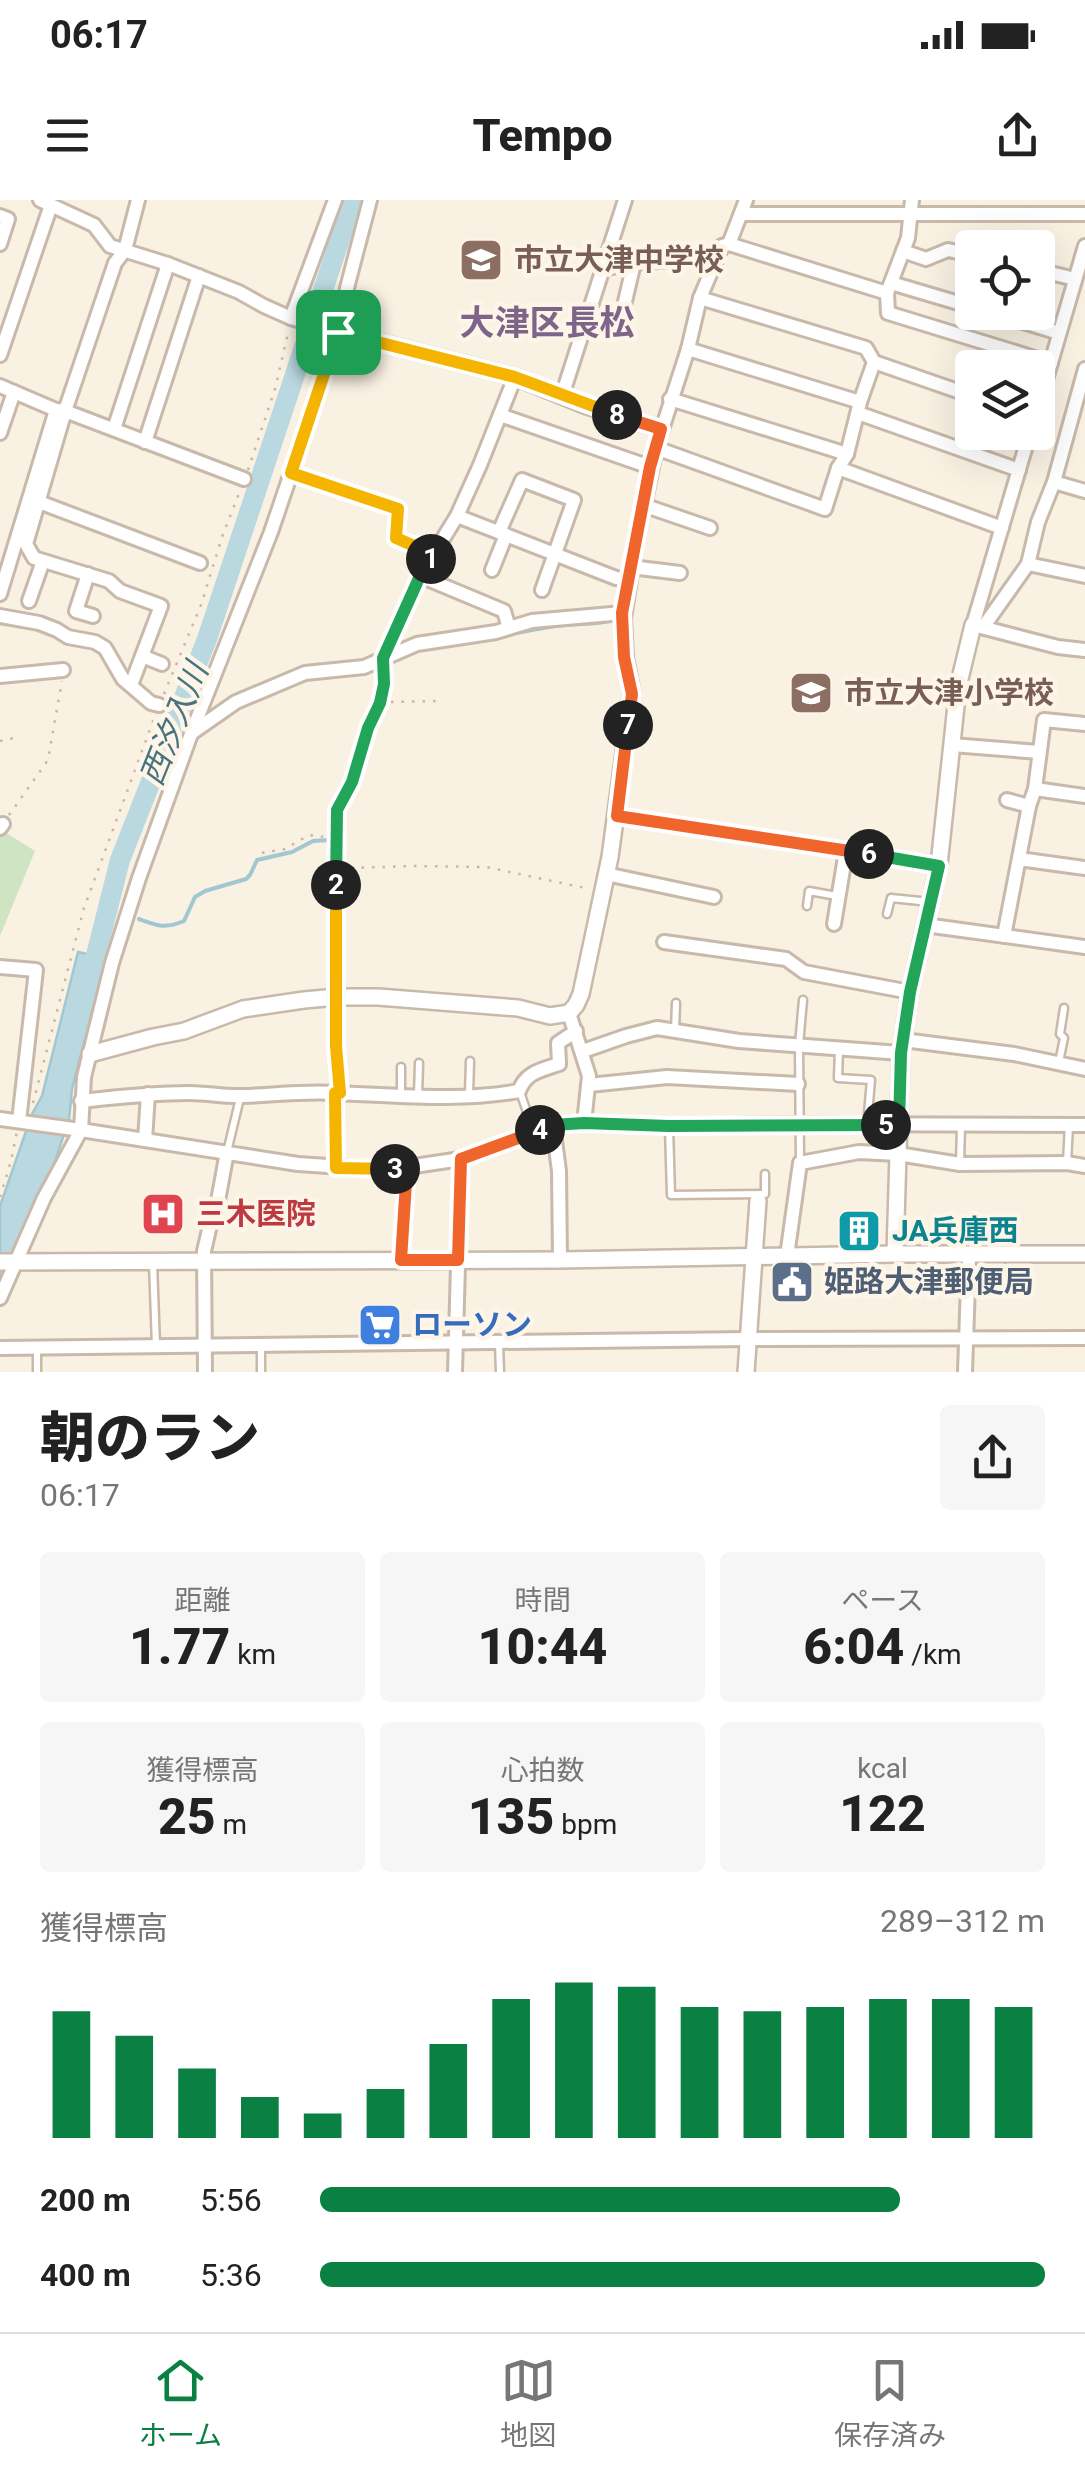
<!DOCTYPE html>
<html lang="ja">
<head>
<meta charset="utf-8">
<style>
	:root { --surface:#fff; --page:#f6f6f6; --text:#222; --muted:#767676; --line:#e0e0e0; --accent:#0b8043 }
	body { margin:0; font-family:Roboto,"Noto Sans JP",sans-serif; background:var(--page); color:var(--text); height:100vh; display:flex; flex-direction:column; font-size:38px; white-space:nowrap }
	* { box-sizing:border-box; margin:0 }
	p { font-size:32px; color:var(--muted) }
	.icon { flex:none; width:55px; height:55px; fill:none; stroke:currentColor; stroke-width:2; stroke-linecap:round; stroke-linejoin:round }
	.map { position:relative; height:1172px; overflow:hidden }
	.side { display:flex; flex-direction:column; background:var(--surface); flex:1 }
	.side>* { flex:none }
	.buttons { position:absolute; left:955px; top:30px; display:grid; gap:20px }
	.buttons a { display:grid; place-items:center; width:100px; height:100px; border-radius:10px; background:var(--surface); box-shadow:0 10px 40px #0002; font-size:50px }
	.pin { position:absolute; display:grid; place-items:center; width:85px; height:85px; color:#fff; margin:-42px; border-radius:20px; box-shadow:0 5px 15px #0006 }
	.km { position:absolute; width:50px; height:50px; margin:-25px; border-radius:50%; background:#222; color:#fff; font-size:28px; line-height:50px; text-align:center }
	.round { display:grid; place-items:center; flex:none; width:105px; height:105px; border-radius:10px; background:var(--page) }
	.head { display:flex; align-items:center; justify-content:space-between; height:170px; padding:0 40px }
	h1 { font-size:55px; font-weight:800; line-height:75px }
	.stats { display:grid; grid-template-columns:repeat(3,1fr); gap:15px; height:170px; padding:10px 40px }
	.stats div { display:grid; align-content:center; border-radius:10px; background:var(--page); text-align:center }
	.stats b { font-size:50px; font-weight:800 }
	.stats small { font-size:28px; font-weight:400 }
	.stats p { font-size:28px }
	.chart { height:280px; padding:20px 40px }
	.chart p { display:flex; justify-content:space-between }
	.chart svg { width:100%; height:180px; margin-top:10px; stroke:var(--accent); stroke-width:6 }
	ul { padding:0 40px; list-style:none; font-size:32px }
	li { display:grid; grid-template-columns:160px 120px 1fr; align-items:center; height:75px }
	li i { height:25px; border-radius:12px; background:var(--accent) }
	.status { display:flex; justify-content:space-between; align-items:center; height:70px; padding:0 50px; background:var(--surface); direction:ltr }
	.status svg { height:28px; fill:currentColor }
	header { display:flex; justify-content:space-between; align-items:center; height:130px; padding:0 40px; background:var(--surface); font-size:45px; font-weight:800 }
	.menu { display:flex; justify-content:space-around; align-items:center; height:140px; border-top:2px solid var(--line); background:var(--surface); font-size:28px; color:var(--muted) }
	.menu a { display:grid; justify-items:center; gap:5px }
	.menu .on { color:var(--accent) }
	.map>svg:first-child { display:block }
	.green { fill:#cfe4c3 }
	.water { fill:#bad8e0; stroke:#a1c7d0; stroke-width:2.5 }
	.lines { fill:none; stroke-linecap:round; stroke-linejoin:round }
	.stream { stroke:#a1c7d0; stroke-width:4 }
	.river { stroke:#bad8e0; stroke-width:20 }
	.service-casing { stroke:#c8b9ab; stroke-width:11 }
	.minor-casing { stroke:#c8b9ab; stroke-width:18 }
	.tertiary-casing { stroke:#c8b9ab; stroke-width:20 }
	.path { stroke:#cfb5a1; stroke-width:2.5; stroke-dasharray:2.5 8; stroke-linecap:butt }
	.service { stroke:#fff; stroke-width:6 }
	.minor { stroke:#fff; stroke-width:12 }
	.tertiary { stroke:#fff; stroke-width:15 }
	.split-1-casing { stroke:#fff; stroke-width:20 }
	.split-2-casing { stroke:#fff; stroke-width:20 }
	.split-3-casing { stroke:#fff; stroke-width:20 }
	.split-4-casing { stroke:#fff; stroke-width:20 }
	.split-5-casing { stroke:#fff; stroke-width:20 }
	.split-6-casing { stroke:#fff; stroke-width:20 }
	.split-7-casing { stroke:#fff; stroke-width:20 }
	.split-8-casing { stroke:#fff; stroke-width:20 }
	.split-9-casing { stroke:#fff; stroke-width:20 }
	.split-1 { stroke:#f5b400; stroke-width:12 }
	.split-2 { stroke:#22a559; stroke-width:12 }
	.split-3 { stroke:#f5b400; stroke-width:12 }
	.split-4 { stroke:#f0652b; stroke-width:12 }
	.split-5 { stroke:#22a559; stroke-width:12 }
	.split-6 { stroke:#22a559; stroke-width:12 }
	.split-7 { stroke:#f0652b; stroke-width:12 }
	.split-8 { stroke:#f0652b; stroke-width:12 }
	.split-9 { stroke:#f5b400; stroke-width:12 }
	.labels { text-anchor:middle; stroke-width:9; stroke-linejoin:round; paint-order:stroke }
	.education-label { font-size:30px; font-weight:bold; fill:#785e54; stroke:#fdf5e8; text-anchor:start }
	.health-label { font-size:30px; font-weight:bold; fill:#be3a42; stroke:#fdf5e8; text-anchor:start }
	.culture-label { font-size:30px; font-weight:bold; fill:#0d838f; stroke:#fdf5e8; text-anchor:start }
	.service-label { font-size:30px; font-weight:bold; fill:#4e5e75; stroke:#fdf5e8; text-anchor:start }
	.shop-label { font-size:30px; font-weight:bold; fill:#366cbe; stroke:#fdf5e8; text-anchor:start }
	.water-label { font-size:32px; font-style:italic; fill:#48737f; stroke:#fdf5e8 }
	.quarter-label { font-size:35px; font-weight:bold; fill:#7f648a; stroke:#fdf5e8 }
</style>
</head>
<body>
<div class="status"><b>06:17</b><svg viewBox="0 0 49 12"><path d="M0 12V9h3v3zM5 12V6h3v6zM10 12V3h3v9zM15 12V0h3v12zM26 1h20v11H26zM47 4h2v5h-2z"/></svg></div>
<header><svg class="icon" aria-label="menu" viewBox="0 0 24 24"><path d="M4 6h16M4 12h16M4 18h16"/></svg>Tempo<svg class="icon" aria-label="share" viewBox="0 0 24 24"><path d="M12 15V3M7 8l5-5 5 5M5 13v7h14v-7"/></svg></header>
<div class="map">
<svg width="1085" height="1172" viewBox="0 0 1085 1172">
	<rect width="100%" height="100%" fill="#f9f1e2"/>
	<path class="green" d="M0 629 35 651 0 736Z"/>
	<path class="water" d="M78 752 106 758 72 889 69 920 54 964 36 997 0 1083V1006L32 914 42 896Z"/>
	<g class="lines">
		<g class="stream">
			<path d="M695 93 707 65"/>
			<path d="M687 127 693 102"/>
			<path d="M661 212 678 160"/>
			<path d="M622 373 642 285"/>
			<path d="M618 401 620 382"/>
			<path d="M449 445C488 441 526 429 565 425 581 423 596 425 612 420"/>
			<path d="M139 719C158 726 165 729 184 721L195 697 205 691 246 679 250 675 257 660 292 652 313 641 330 640 331 620"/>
		</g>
		<path class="river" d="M90 779 120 660 207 439 353 0"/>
		<defs>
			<g id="service">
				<path d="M807 706 809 691 837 696"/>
				<path d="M887 714 891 698 930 702"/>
				<path d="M337 799 336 846 340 892"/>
				<path d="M675 831 676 803"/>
				<path d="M839 849 838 878 871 880 867 925"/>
				<path d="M1059 862 1064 838 1060 834 1064 808"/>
				<path d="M520 892 534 932"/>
				<path d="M335 894 336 966"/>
				<path d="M401 895V867"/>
				<path d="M469 895 470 861"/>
				<path d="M418 896 419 863"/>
				<path d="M669 927 671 995 765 994"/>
				<path d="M227 952 240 898"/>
				<path d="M800 962 799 845 803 800"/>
				<path d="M1067 962 1069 925"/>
				<path d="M960 963 961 925"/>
				<path d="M765 974V993"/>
				<path d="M153 1063 156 1146"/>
				<path d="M499 1143 500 1172"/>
				<path d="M37 1149V1172"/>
				<path d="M261 1172V1147"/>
			</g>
			<g id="minor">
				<path d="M40 0 94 25 110 46 168 64 239 92 264 106 291 118 339 132"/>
				<path d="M912 0 908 38 887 93 888 113 1051 163"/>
				<path d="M741 14H1085"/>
				<path d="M0 16 8 19 0 44"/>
				<path d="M729 44 887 93"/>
				<path d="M903 51 926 59 948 50 972 55"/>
				<path d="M602 69 634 63 684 59 711 53 717 56"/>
				<path d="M1038 70 1075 79"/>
				<path d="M891 83 972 107"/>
				<path d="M700 98 866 148 874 162 972 196"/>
				<path d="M991 112 1059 133"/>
				<path d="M291 118 335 0"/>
				<path d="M620 123 634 63"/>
				<path d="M688 149 860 202"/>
				<path d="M0 155 51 5"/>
				<path d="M0 186 56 210 65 211 244 279"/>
				<path d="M562 196 625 0"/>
				<path d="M670 199 847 254"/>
				<path d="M1038 207 1085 46"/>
				<path d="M858 213 1019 270"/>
				<path d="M500 215 650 267"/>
				<path d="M114 229 168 64"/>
				<path d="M1030 232 973 425 1058 447 1085 450"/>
				<path d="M0 233 14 192"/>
				<path d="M145 242 199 76"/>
				<path d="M656 248 825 309 838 268 847 254 860 202 874 162"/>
				<path d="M838 268 1002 328"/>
				<path d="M291 273 398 309 396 338 412 345 438 347"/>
				<path d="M1054 282 1085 291"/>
				<path d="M39 302 200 363"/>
				<path d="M643 305 710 328"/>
				<path d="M457 316 616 378 629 379"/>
				<path d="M499 332 522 280 574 300 542 390"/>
				<path d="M1028 364 1085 376"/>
				<path d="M492 370 506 335"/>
				<path d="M680 373 631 367 656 248 688 149 700 98 722 46 729 44 746 0"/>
				<path d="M88 374 76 411 93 416"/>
				<path d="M420 376 504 411 509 428"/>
				<path d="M0 394 56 210"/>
				<path d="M29 401 43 361"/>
				<path d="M0 416 39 423 57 430 68 437 95 442 105 448 123 479 151 503 159 505"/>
				<path d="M984 426 1028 364 1038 322 1054 282 1085 169"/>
				<path d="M142 456 162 464"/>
				<path d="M0 476 63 470"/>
				<path d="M131 485 161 406 120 391 109 381 34 358 26 344 65 211 115 63 125 50 138 0"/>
				<path d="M193 532 236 502 305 473 364 467 417 444 496 432 532 421 623 413"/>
				<path d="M952 545 1039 552"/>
				<path d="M1035 589 1085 596"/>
				<path d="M1007 600 1029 606"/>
				<path d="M617 616 939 665"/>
				<path d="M0 628 3 624"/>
				<path d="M1019 659 1085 668"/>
				<path d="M606 674 714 697"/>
				<path d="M834 724 846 651"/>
				<path d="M925 725 1085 747"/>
				<path d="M1004 736 1029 606 1035 589 1044 520 1085 524"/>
				<path d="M664 742 786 759 804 772 910 792"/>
				<path d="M0 767 36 770 19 921"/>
				<path d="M337 797V610L352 583 368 529 380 503 384 484 383 458 420 376 457 316 480 265 515 177"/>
				<path d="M569 813 589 876 584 923"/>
				<path d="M903 840 1014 854 1085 869"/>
				<path d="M583 851 626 836 657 828 739 841 901 853"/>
				<path d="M589 885 667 877 798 884"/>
				<path d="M81 901C117 897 152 893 189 893 207 893 225 897 243 896 273 895 304 891 335 893 396 895 459 902 519 891 526 872 541 870 559 864L558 843 576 831"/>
				<path d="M0 919 81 930 298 964 387 970 461 959 553 925 573 923 669 926 798 924 1085 925"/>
				<path d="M553 925 559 971 560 1060"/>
				<path d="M145 940 148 894"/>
				<path d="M787 1056 800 963 859 952 898 954 960 964 1067 963 1085 966"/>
				<path d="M401 1059 407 967"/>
				<path d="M0 1098 44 998 81 930 84 877 112 763 139 678 191 534 271 332 339 132 347 88 370 0"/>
				<path d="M0 1148 748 1139 1085 1138"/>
				<path d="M205 1172 204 1051 215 1004 218 1001 227 952"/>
				<path d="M455 1172 461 959"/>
				<path d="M965 1172 969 1054"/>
			</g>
			<g id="tertiary">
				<path d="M339 132 515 177 587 206 661 229"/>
				<path d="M90 854 153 837 184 831 243 809 304 800 337 797H378L518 808 550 816 569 813 576 805 581 794 610 657 632 494 625 457 623 418 631 367"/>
				<path d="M895 1054 901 853 910 792 939 665 958 487 973 425"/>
				<path d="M0 1062 560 1060 895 1054H1085"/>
				<path d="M746 1172 758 1001"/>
			</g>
		</defs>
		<use href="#service" class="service-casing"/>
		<use href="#minor" class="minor-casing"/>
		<use href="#tertiary" class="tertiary-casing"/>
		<g class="path">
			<path d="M248 270 275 189 289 129"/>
			<path d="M164 494 201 405 223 334 240 291"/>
			<path d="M391 502 441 501"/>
			<path d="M0 541 19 537"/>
			<path d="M9 615 46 563 49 554 62 481"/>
			<path d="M262 653 285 649 309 635 326 637"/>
			<path d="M351 668 413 666 486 667 590 689"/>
			<path d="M33 903 84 708 155 516"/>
			<path d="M0 997 11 961 17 931"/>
		</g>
		<use href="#service" class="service"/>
		<use href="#minor" class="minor"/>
		<use href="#tertiary" class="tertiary"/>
	</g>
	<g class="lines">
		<defs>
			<path id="split-1" d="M338 132 291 273 398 309 396 338 412 345 438 347 431 359"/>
			<path id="split-2" d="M336 685 337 610 352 582 368 528 380 503 384 484 383 458 420 376 431 359"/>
			<path id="split-3" d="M336 685V846L340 893H335L336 968 395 969"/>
			<path id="split-4" d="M395 969 407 967 401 1060H458L461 959 540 930"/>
			<path id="split-5" d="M540 930 553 925 584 923 669 926 886 925"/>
			<path id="split-6" d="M869 654 939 666 910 792 901 853 899 924 886 925"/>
			<path id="split-7" d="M628 525 617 616 869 654"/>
			<path id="split-8" d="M617 215 661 229 650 267 622 413 624 457 632 494 628 525"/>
			<path id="split-9" d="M338 132 515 177 617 215"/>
		</defs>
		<use href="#split-1" class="split-1-casing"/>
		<use href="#split-2" class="split-2-casing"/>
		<use href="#split-3" class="split-3-casing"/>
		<use href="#split-4" class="split-4-casing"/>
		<use href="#split-5" class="split-5-casing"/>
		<use href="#split-6" class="split-6-casing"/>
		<use href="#split-7" class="split-7-casing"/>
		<use href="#split-8" class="split-8-casing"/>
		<use href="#split-9" class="split-9-casing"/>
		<use href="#split-1" class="split-1"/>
		<use href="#split-2" class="split-2"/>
		<use href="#split-3" class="split-3"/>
		<use href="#split-4" class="split-4"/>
		<use href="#split-5" class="split-5"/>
		<use href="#split-6" class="split-6"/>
		<use href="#split-7" class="split-7"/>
		<use href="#split-8" class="split-8"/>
		<use href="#split-9" class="split-9"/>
	</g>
	<defs>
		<symbol id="school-square" viewBox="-11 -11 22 22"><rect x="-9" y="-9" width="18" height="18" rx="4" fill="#8d6e63" stroke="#fdf5e8"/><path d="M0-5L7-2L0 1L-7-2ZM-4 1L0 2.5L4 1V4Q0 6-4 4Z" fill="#fff"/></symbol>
		<symbol id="hospital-square" viewBox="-11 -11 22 22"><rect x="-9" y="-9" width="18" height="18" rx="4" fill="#e0444e" stroke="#fdf5e8"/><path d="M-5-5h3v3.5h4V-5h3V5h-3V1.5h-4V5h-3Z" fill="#fff"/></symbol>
		<symbol id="building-square" viewBox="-11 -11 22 22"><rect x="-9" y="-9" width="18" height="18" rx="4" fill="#0f9aa8" stroke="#fdf5e8"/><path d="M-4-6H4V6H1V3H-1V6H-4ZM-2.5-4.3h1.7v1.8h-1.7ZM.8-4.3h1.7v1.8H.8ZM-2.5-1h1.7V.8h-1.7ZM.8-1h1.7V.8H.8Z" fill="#fff"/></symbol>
		<symbol id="civic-square" viewBox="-11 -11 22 22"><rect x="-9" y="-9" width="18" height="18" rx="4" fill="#5c6f8a" stroke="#fdf5e8"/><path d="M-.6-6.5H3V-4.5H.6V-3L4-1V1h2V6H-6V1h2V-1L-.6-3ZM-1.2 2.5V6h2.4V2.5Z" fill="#fff"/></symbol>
		<symbol id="supermarket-square" viewBox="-11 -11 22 22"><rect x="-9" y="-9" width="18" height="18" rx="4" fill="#3f7fe0" stroke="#fdf5e8"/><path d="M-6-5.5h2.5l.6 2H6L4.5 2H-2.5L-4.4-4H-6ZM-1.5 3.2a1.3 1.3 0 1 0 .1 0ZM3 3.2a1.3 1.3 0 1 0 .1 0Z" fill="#fff"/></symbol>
	</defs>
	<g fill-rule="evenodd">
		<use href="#school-square" x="456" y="35" width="50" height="50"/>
		<use href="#school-square" x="786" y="468" width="50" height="50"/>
		<use href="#hospital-square" x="138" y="989" width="50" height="50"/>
		<use href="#building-square" x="834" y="1006" width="50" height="50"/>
		<use href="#civic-square" x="767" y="1057" width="50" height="50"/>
		<use href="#supermarket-square" x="355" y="1100" width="50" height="50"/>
	</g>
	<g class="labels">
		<g class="education-label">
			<text x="514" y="70">市立大津中学校</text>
			<text x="844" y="503">市立大津小学校</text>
		</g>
		<g class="health-label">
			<text x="196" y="1024">三木医院</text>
		</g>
		<g class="culture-label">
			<text x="892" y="1041">JA兵庫西</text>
		</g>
		<g class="service-label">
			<text x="824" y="1092">姫路大津郵便局</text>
		</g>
		<g class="shop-label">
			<text x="412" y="1135">ローソン</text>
		</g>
		<g class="water-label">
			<text transform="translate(174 524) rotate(-68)" y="11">西汐入川</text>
		</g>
		<g class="quarter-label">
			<text x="547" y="135">大津区長松</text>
		</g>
	</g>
</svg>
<div class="buttons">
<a><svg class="icon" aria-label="locate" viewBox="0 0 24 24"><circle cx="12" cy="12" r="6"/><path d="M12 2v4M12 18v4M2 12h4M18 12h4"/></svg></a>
<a><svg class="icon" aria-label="layers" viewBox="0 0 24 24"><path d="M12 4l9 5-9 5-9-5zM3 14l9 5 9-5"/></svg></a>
</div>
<div class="pin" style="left:338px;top:132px;background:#1e9e55"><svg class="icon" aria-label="arrive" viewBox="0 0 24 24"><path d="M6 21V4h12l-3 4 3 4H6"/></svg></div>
<b class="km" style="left:431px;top:359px">1</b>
<b class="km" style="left:336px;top:685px">2</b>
<b class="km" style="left:395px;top:969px">3</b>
<b class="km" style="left:540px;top:930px">4</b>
<b class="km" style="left:886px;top:925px">5</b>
<b class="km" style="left:869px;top:654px">6</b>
<b class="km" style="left:628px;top:525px">7</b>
<b class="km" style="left:617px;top:215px">8</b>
</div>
<section class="side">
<div class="head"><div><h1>朝のラン</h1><p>06:17</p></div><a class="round"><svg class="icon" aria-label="share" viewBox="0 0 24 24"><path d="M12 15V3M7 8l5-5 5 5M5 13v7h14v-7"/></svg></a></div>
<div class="stats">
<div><p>距離</p><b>1.77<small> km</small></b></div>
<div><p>時間</p><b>10:44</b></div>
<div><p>ペース</p><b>6:04<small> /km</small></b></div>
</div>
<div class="stats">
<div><p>獲得標高</p><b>25<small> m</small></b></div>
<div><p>心拍数</p><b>135<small> bpm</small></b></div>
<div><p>kcal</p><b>122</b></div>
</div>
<div class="chart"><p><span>獲得標高</span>289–312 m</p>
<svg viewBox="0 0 160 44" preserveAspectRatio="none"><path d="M5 44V13M15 44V19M25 44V27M35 44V34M45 44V38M55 44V32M65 44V21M75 44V10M85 44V6M95 44V7M105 44V12M115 44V13M125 44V12M135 44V10M145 44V10M155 44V12"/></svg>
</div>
<ul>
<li><b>200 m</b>5:56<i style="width:80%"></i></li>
<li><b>400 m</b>5:36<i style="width:100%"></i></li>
</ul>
</section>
<nav class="menu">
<a class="on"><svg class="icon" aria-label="home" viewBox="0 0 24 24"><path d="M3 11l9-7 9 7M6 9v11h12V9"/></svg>ホーム</a>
<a><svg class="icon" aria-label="map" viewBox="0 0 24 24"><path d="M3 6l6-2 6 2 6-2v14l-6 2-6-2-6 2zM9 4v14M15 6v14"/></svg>地図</a>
<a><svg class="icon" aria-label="saved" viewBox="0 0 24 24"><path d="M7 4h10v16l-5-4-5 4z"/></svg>保存済み</a>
</nav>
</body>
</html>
